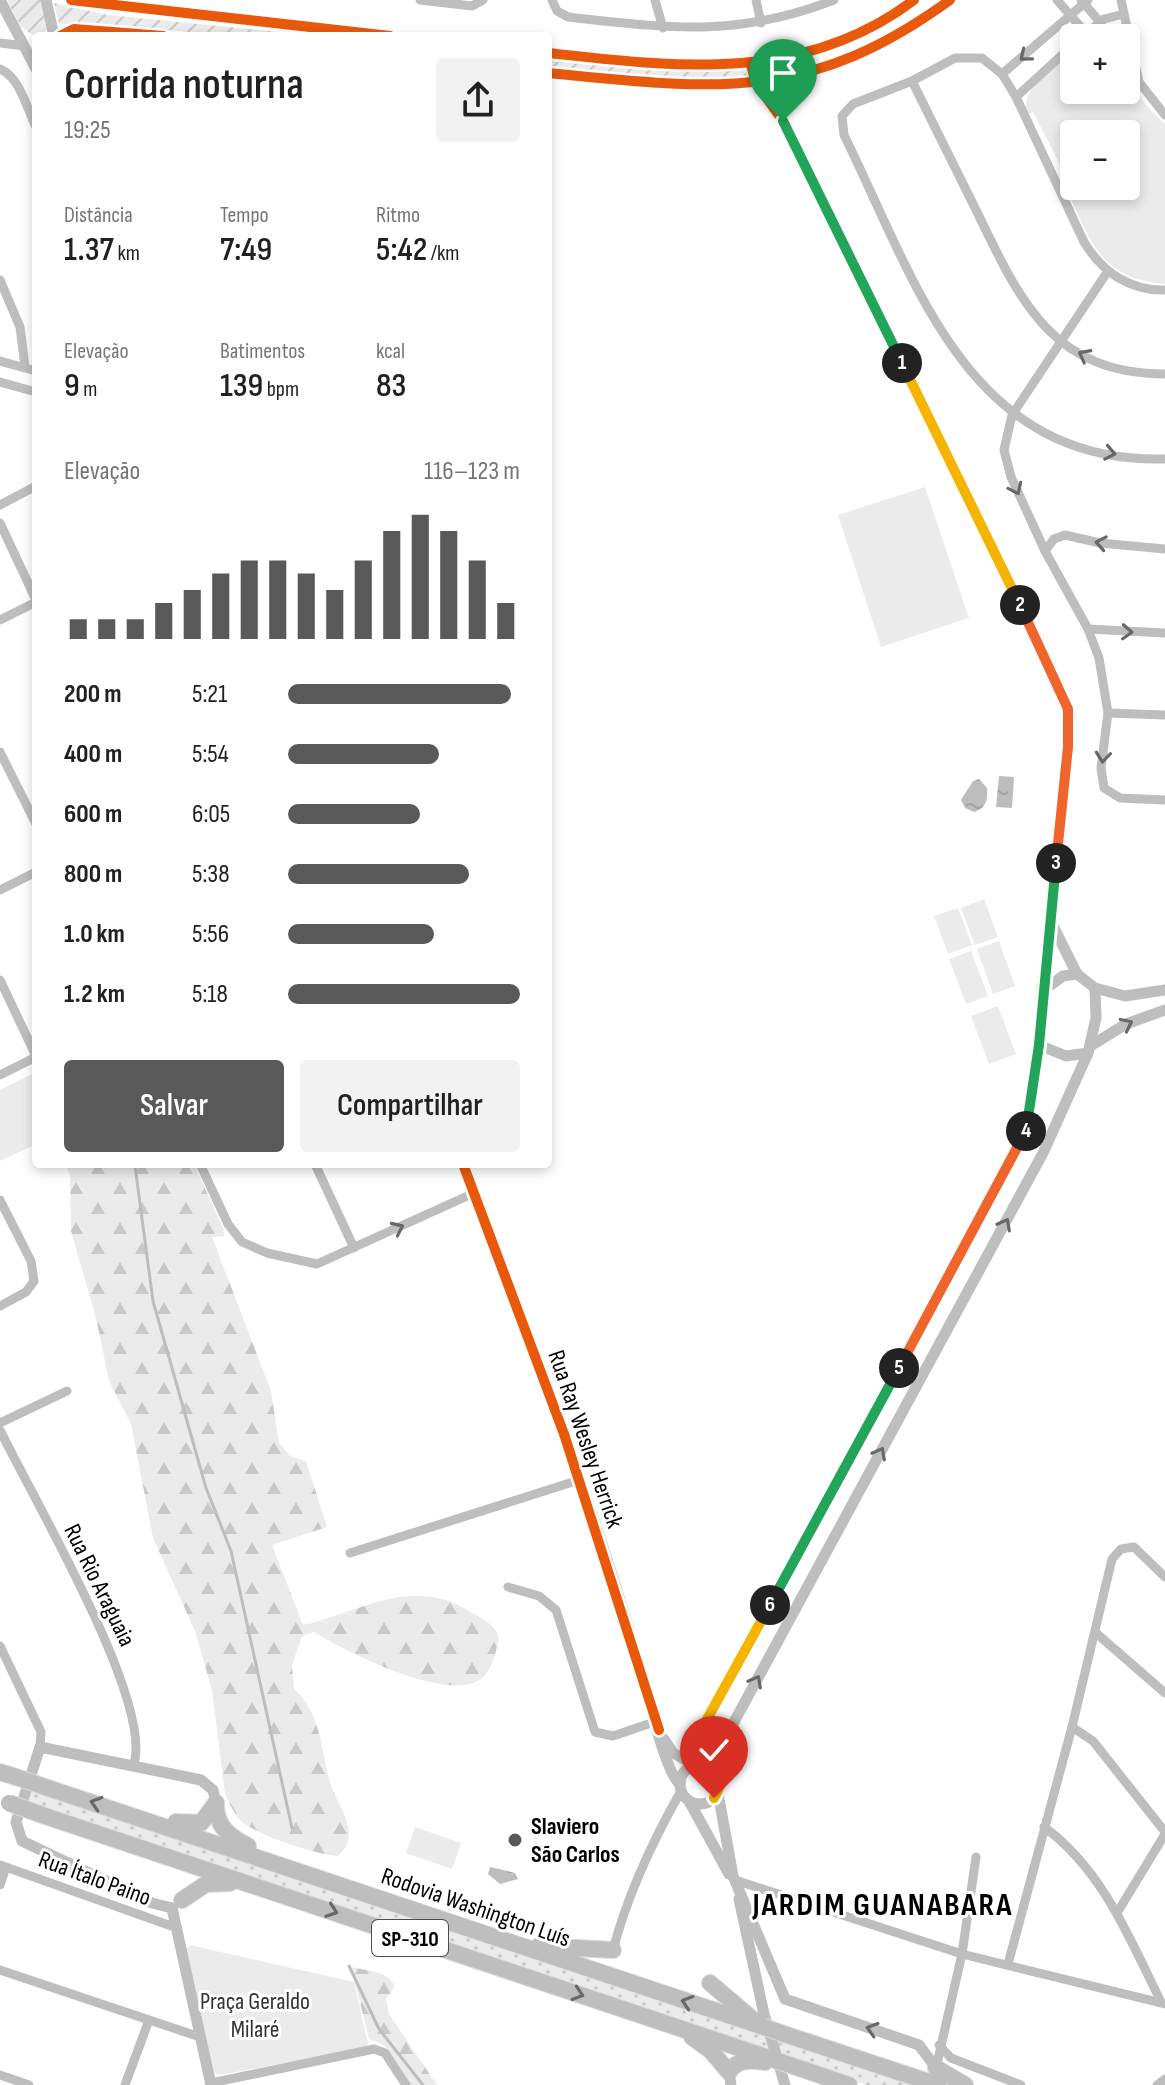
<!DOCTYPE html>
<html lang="pt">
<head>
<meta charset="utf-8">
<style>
	:root { --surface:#fff; --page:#f2f2f2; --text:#202124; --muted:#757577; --accent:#595959 }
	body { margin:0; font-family:"Sofia Sans Condensed",sans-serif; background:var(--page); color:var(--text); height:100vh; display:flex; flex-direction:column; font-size:30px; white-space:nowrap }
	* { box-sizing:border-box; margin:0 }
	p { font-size:26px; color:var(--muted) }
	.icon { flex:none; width:44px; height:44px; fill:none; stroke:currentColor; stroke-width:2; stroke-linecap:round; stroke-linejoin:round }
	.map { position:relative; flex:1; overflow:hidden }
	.sheet { position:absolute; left:32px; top:32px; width:520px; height:1136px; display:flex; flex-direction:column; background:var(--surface); border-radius:8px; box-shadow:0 4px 12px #0003 }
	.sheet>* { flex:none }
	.controls { position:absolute; left:1060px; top:24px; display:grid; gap:16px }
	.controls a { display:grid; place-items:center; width:80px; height:80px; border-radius:8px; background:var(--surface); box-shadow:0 4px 12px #0003; font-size:40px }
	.pin { position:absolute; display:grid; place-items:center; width:68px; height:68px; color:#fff; margin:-82px -34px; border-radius:50% 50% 50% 0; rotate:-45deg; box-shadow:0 0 8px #0007 }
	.pin .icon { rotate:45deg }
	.km { position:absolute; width:40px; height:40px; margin:-20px; border-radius:50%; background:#222; color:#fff; font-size:22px; line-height:40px; text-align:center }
	.round { display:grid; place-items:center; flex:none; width:84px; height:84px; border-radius:8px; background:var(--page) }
	.summary { display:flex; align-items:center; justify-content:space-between; height:136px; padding:0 32px }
	h1 { font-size:44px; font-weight:600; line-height:60px }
	.stats { display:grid; grid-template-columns:repeat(3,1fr); gap:12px; height:136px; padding:8px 32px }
	.stats div { display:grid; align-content:center }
	.stats b { font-size:34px; font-weight:600 }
	.stats small { font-size:22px; font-weight:400 }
	.stats p { font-size:22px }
	.chart { height:224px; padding:16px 32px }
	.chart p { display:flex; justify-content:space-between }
	.chart svg { width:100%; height:144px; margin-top:8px; stroke:var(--accent); stroke-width:6 }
	.cta { display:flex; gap:16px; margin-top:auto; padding:16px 32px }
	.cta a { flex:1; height:92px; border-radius:8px; background:var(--accent); color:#fff; font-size:32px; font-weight:600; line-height:92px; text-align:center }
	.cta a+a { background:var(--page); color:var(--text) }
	ul { padding:0 32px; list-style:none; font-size:26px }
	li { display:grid; grid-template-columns:128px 96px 1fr; align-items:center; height:60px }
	li i { height:20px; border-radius:10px; background:var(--accent) }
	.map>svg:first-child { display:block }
	.grass { fill:url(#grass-dots) }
	.forest { fill:url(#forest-firs) }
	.park { fill:#ebebeb; fill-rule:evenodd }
	.garden { fill:url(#garden-furrows) }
	.water { fill:url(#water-ripples) }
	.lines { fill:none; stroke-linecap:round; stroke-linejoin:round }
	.stream { stroke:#bdbdbd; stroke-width:3 }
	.motorway-casing { stroke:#dbdbdb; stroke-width:18 }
	.minor { stroke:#bebebe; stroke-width:9 }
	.tertiary { stroke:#bebebe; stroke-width:11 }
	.motorway { stroke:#bebebe; stroke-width:16 }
	.motorway-bridge-casing { stroke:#dbdbdb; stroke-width:18; stroke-linecap:butt }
	.motorway-bridge { stroke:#bebebe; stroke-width:16 }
	.cycleway-casing { stroke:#fff; stroke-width:15 }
	.cycleway { stroke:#e8590c; stroke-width:10 }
	.oneway { stroke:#686868 }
	.split-1-casing { stroke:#fff; stroke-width:16 }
	.split-2-casing { stroke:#fff; stroke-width:16 }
	.split-3-casing { stroke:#fff; stroke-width:16 }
	.split-4-casing { stroke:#fff; stroke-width:16 }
	.split-5-casing { stroke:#fff; stroke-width:16 }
	.split-6-casing { stroke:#fff; stroke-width:16 }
	.split-7-casing { stroke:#fff; stroke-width:16 }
	.split-1 { stroke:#22a559; stroke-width:10 }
	.split-2 { stroke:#f5b400; stroke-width:10 }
	.split-3 { stroke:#f0652b; stroke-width:10 }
	.split-4 { stroke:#22a559; stroke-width:10 }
	.split-5 { stroke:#f0652b; stroke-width:10 }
	.split-6 { stroke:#22a559; stroke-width:10 }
	.split-7 { stroke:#f5b400; stroke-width:10 }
	.poi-dot { fill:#595959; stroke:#fff; stroke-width:3 }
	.labels { text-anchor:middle; stroke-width:6; stroke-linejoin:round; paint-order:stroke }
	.shield { fill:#fff; stroke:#4c4c4c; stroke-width:2 }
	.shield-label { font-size:22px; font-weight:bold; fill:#000 }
	.street-label { font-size:24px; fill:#000; stroke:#fff }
	.poi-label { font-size:24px; font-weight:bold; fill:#000; stroke:#fff; text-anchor:start }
	.park-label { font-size:24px; fill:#313131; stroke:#fff }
	.district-label { font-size:32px; font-weight:bold; letter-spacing:2px; fill:#000; stroke:#fff }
</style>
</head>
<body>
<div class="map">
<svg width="1165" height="2085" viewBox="0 0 1165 2085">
	<defs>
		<pattern id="grass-dots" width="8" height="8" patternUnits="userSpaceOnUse" patternTransform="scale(2)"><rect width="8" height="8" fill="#ebebeb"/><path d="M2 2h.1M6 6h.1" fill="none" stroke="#c8c8c8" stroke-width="1.8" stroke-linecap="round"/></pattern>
		<pattern id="forest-firs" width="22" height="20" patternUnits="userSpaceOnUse" patternTransform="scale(2)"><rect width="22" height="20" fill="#ebebeb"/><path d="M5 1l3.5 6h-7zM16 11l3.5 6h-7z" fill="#c8c8c8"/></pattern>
		<pattern id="garden-furrows" width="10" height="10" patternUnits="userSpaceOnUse" patternTransform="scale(2)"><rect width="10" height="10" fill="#ebebeb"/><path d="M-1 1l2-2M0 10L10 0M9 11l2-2" fill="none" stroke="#c8c8c8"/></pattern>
		<pattern id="water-ripples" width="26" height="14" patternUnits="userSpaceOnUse" patternTransform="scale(2)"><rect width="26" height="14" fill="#bdbdbd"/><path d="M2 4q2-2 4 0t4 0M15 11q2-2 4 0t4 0" fill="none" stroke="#a1a1a1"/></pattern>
	</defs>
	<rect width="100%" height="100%" fill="#fff"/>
	<g class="grass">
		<path d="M33 1790 768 2035 772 2053 27 1804Z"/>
		<path d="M774 2037 916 2085H866L780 2057Z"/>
	</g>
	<g class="forest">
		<path d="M66 1164H194L223 1228 224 1236 212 1237 271 1391 279 1443 290 1456 306 1461 327 1527 272 1545 303 1625C367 1610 413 1574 474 1614 486 1621 495 1625 499 1638 496 1651 493 1669 482 1678 450 1705 345 1651 314 1632L302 1636 292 1665 294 1689C321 1712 321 1750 330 1782 335 1799 349 1816 349 1835 349 1844 344 1850 338 1856 317 1855 259 1836 242 1822 234 1814 230 1804 225 1794L212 1690 195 1631 153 1538 131 1424 109 1381 96 1318 71 1231 70 1176Z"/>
		<path d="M351 1967C368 1971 386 1970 395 1986L386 1999 389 2014 437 2085H411L384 2045 369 2039Z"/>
	</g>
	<g class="park">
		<path d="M1074 52V90H1126V67C1134 92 1146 107 1165 124V284C1099 278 1092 242 1066 189L1071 186 1033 112 1028 114C1016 91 1058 66 1074 52ZM1074 134H1126V186H1074Z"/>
		<path d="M925 487 969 618 881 647 838 515Z"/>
		<path d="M984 899 998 937 975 945 961 908Z"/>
		<path d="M958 908 972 945 948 954 934 916Z"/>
		<path d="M999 941 1015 986 993 994 977 949Z"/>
		<path d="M971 951 988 996 966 1004 949 959Z"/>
		<path d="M998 1006 1016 1054 989 1064 971 1016Z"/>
		<path d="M36 1072V1144L0 1161V1090Z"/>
		<path d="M415 1827 461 1843 452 1869 406 1853Z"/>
		<path d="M190 1945 354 1982 368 2043 366 2048 220 2075 214 2073 185 1951Z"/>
	</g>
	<g class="garden">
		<path d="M7 0H41L47 30 36 37 21 27Z"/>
		<path d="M54 3 108 15 318 36H231L94 23 59 24Z"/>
		<path d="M548 58 663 69 744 70 748 75 692 80 548 67Z"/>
	</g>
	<g class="water">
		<path d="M999 776 1014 777 1012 808 996 807Z"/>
		<path d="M979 779 987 788C988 799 986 809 974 812L965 808 961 800 973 781Z"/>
		<path d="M490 1867 515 1873 518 1879 500 1884 488 1874Z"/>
	</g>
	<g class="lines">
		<g class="stream">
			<path d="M135 1166 153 1301 206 1488 231 1551 292 1828"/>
			<path d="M349 1966 379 2029 423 2085"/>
		</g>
		<defs>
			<g id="motorway">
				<path d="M0 1772 16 1777"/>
				<path d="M54 1790 764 2027"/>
				<path d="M216 1803C215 1826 230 1837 248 1846"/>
				<path d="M45 1816 778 2061"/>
				<path d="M176 1822 201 1823 216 1803"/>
				<path d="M182 1900 206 1884 230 1883"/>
				<path d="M539 1946 613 1950"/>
				<path d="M710 1983 757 2023"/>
				<path d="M787 2035 938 2085"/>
				<path d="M692 2037 711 2051 729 2072C737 2059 750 2060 765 2062"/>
				<path d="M936 2068 965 2085"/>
				<path d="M805 2070 849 2085"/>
			</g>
		</defs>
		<use href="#motorway" class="motorway-casing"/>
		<g class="minor">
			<path d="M420 0 472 6 483 0"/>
			<path d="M552 0 557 11 568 17C669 28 736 38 834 0"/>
			<path d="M655 0 663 28"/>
			<path d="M756 0 761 23"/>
			<path d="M1057 0 1086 33"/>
			<path d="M1081 0 1100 22"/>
			<path d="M1121 0 1139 82 1165 115"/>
			<path d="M1081 38 1104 19 1124 14"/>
			<path d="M0 43 25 46"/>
			<path d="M0 69C20 77 27 109 36 127"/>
			<path d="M1002 74 1088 0"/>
			<path d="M912 81C934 125 956 170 978 214 1020 301 1053 374 1165 374"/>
			<path d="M1016 97 1074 44"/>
			<path d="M1108 271 1012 415 1004 450 1011 477 1045 551 1088 629 1099 658 1108 713 1101 768 1104 788 1120 798 1165 800"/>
			<path d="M0 280 20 327 25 367"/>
			<path d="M1165 290C1130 291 1102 272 1084 242L1016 97 1002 74 982 58H955L912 81 853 104 842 116 844 135C916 281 967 464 1165 459"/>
			<path d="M0 361 36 371"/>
			<path d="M0 382 36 392"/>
			<path d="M0 505 36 486"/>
			<path d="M0 523 36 600"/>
			<path d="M1045 551 1054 539 1065 535 1100 543 1165 549"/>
			<path d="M0 620 36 602"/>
			<path d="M1088 629 1165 633"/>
			<path d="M1108 713 1165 715"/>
			<path d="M0 752 36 824"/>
			<path d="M0 890 36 872"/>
			<path d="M0 980 36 1056"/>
			<path d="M0 1075 36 1057"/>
			<path d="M200 1164 228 1224 242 1242 267 1253 317 1264 474 1193"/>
			<path d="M315 1164 354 1248"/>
			<path d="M0 1200 31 1261 34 1281 26 1292 0 1306"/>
			<path d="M0 1423 67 1391"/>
			<path d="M0 1430C30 1493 157 1707 133 1766"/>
			<path d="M350 1553 579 1480"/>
			<path d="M508 1587 539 1596 556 1610 595 1732 613 1736 657 1721"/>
			<path d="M1096 1633 1165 1693"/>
			<path d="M0 1646 41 1732 40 1747"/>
			<path d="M1072 1727 1093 1741 1165 1832"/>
			<path d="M1044 1827C1102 1869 1130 1939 1161 2002"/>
			<path d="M0 1865 177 1928"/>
			<path d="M735 1880 962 1954 1165 2004"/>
			<path d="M0 1885 6 1867"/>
			<path d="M1117 1913 1165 1834"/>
			<path d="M613 1950C628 1893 652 1842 681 1791"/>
			<path d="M1008 1964 1072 1727 1112 1559 1121 1549 1134 1547 1165 1577"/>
			<path d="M0 1970 200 2037"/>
			<path d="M939 2045 951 2058 1021 2085"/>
			<path d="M936 2068 962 1954 976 1857"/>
			<path d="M0 2075 29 2085"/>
			<path d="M211 2083 374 2049 385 2053 406 2085"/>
			<path d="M125 2085 149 2020"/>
			<path d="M1157 2085 1165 2079"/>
		</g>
		<g class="tertiary">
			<path d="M0 0 36 69"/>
			<path d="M46 0 54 36"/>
			<path d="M71 0 390 36"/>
			<path d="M60 36 74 29 163 36"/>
			<path d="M548 53C677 67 803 84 914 0"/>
			<path d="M776 61C782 79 776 92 781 110"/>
			<path d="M751 65 756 83 783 121 1064 696 1068 747 1041 992"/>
			<path d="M548 73C714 89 807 104 950 0"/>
			<path d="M1052 924 1077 974"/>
			<path d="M1077 974 1095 988 1096 1018 1088 1053 1066 1056 1039 1045 1041 992 1063 976Z"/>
			<path d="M1095 988 1125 996 1165 990"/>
			<path d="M1092 1045 1126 1024 1165 1010"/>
			<path d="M463 1164C526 1325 587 1487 636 1653 643 1676 665 1775 680 1784"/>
			<path d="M664 1739 673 1753 693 1764"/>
			<circle cx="700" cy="1784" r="20"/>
			<path d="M693 1764 690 1750 1024 1138 1039 1045"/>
			<path d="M720 1779 721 1749 734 1722 1043 1153 1088 1053"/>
			<path d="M718 1793 733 1876 785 1999 919 2045 936 2068"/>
			<path d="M689 1801 729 1874"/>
			<path d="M739 1899 764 2014 785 2085"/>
			<path d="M172 1908 152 1903 22 1841 16 1822 40 1747 201 1780 213 1790 216 1803"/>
			<path d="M172 1908 211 2085"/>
			<path d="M729 2072 731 2085"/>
		</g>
		<use href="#motorway" class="motorway"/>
		<defs>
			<g id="motorway-bridge">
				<path d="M16 1777 54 1790"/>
				<path d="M9 1803 45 1816"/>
				<path d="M764 2027 787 2035"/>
				<path d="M778 2061 805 2070"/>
			</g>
		</defs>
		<use href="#motorway-bridge" class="motorway-bridge-casing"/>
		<use href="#motorway-bridge" class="motorway-bridge"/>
		<defs>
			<g id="cycleway">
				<path d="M71 0 390 36"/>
				<path d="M60 36 74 29 163 36"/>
				<path d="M548 53C677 67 803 84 914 0"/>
				<path d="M751 65 756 83 783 121 1064 696 1068 747 1041 992"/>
				<path d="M548 73C714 89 807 104 950 0"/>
				<path d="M463 1164 564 1434 659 1730"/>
			</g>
		</defs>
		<use href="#cycleway" class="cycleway-casing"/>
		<use href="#cycleway" class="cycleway"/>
	</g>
	<defs><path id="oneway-chevron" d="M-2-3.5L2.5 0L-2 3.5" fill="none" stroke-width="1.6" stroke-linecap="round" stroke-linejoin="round" transform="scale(2)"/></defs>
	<g class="oneway">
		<use href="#oneway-chevron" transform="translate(1025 56) rotate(141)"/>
		<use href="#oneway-chevron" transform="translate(1084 355) rotate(-152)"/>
		<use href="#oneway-chevron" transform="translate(1110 453) rotate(11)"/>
		<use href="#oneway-chevron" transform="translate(1016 489) rotate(65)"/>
		<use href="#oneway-chevron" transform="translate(1101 543) rotate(-170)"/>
		<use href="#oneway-chevron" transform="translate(1127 632) rotate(3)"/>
		<use href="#oneway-chevron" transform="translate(1103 757) rotate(96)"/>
		<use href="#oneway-chevron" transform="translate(1127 1024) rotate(-26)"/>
		<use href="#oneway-chevron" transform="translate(1005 1224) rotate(-62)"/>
		<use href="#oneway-chevron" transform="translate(398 1228) rotate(-25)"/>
		<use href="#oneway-chevron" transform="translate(880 1453) rotate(-62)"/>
		<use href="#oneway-chevron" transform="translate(756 1681) rotate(-62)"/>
		<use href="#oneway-chevron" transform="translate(96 1803) rotate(-163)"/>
		<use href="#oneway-chevron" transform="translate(332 1911) rotate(19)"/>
		<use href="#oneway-chevron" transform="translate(578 1994) rotate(18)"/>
		<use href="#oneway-chevron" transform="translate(687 2002) rotate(-162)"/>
		<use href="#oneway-chevron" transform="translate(872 2029) rotate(-163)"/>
	</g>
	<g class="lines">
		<defs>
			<path id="split-1" d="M783 121 902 363"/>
			<path id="split-2" d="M902 363 1020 605"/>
			<path id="split-3" d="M1020 605 1068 709V747L1056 863"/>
			<path id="split-4" d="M1026 1131 1039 1045 1056 863"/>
			<path id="split-5" d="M899 1368 1026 1131"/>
			<path id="split-6" d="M770 1605 899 1368"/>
			<path id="split-7" d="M714 1798 720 1786 717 1772 706 1764H693L690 1750 770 1605"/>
		</defs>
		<use href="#split-1" class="split-1-casing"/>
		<use href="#split-2" class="split-2-casing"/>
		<use href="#split-3" class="split-3-casing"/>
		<use href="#split-4" class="split-4-casing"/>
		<use href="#split-5" class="split-5-casing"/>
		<use href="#split-6" class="split-6-casing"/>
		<use href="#split-7" class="split-7-casing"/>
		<use href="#split-1" class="split-1"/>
		<use href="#split-2" class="split-2"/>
		<use href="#split-3" class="split-3"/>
		<use href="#split-4" class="split-4"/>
		<use href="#split-5" class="split-5"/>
		<use href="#split-6" class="split-6"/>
		<use href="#split-7" class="split-7"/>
	</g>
	<circle class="poi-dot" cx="515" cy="1840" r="8"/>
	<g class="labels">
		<rect class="shield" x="372" y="1920" width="76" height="36" rx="6"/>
		<g class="shield-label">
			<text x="410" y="1946">SP-310</text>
		</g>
		<g class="street-label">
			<text transform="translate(586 1439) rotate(71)" y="8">Rua Ray Wesley Herrick</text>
			<text transform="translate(100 1585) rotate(64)" y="8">Rua Rio Araguaia</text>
			<text transform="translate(95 1878) rotate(20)" y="8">Rua Ítalo Paino</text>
			<text transform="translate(476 1907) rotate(19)" y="8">Rodovia Washington Luís</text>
		</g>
		<g class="poi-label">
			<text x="531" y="1834">Slaviero<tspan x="531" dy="28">São Carlos</tspan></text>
		</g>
		<g class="park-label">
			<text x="255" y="2009">Praça Geraldo<tspan x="255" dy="28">Milaré</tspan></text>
		</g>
		<g class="district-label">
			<text x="883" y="1915">JARDIM GUANABARA</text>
		</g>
	</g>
</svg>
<div class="controls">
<a>+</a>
<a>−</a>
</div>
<div class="pin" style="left:783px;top:121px;background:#1e9e55"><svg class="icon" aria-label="arrive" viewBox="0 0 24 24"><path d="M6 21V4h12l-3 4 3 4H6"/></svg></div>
<div class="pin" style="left:714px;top:1798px;background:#d93025"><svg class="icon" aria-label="check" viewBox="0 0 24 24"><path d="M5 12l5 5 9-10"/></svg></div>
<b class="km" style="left:902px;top:363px">1</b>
<b class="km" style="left:1020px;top:605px">2</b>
<b class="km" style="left:1056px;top:863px">3</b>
<b class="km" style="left:1026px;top:1131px">4</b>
<b class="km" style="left:899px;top:1368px">5</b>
<b class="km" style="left:770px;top:1605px">6</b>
<section class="sheet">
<div class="summary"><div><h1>Corrida noturna</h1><p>19:25</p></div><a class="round"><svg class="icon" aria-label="share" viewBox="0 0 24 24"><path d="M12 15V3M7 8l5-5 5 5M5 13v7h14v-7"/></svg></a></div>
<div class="stats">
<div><p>Distância</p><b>1.37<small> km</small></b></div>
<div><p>Tempo</p><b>7:49</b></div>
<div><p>Ritmo</p><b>5:42<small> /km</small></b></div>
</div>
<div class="stats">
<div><p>Elevação</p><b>9<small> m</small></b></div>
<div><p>Batimentos</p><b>139<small> bpm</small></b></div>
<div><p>kcal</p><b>83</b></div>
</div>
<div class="chart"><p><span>Elevação</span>116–123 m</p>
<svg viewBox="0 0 160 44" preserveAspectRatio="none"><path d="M5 44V38M15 44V38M25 44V38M35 44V33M45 44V29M55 44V24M65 44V20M75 44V20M85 44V24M95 44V29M105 44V20M115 44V11M125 44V6M135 44V11M145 44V20M155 44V33"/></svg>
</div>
<ul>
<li><b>200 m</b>5:21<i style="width:96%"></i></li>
<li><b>400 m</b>5:54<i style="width:65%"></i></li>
<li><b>600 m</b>6:05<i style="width:57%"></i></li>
<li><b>800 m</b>5:38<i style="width:78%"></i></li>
<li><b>1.0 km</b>5:56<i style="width:63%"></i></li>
<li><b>1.2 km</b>5:18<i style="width:100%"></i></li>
</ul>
<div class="cta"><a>Salvar</a><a>Compartilhar</a></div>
</section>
</div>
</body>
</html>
